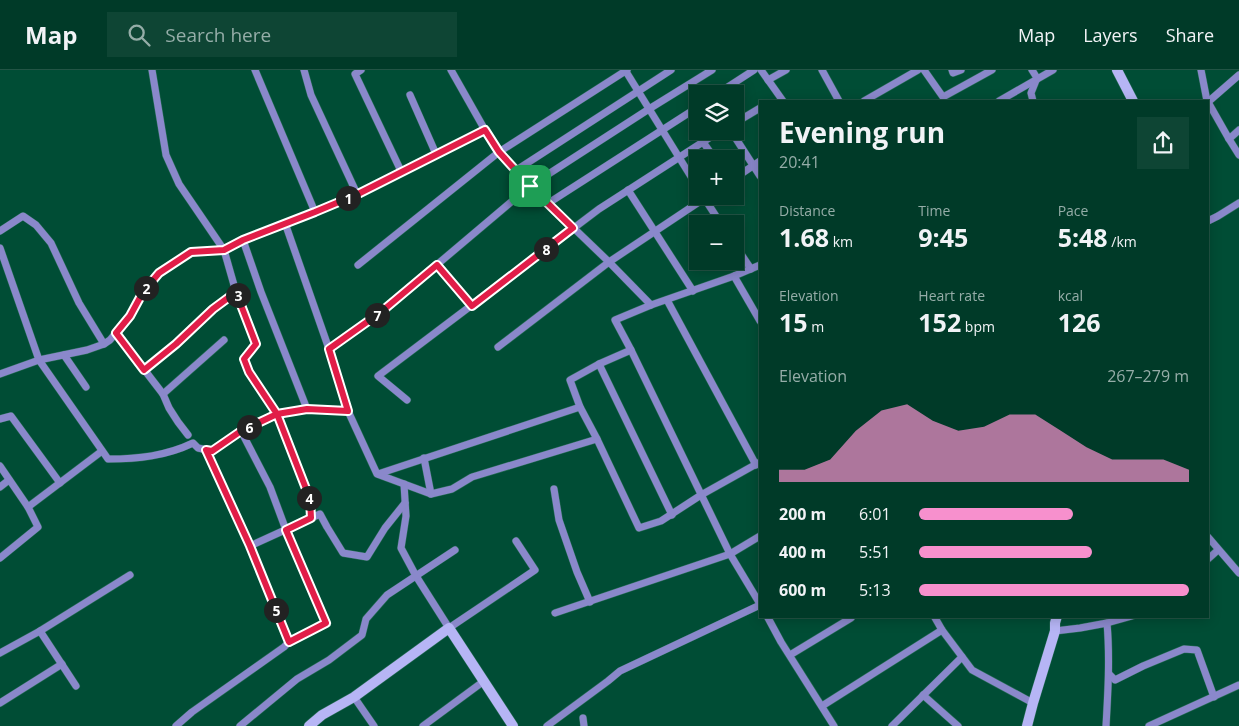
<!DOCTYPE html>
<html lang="en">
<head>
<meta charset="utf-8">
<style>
	:root { --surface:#003a28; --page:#0e4534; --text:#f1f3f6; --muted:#95ada8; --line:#225445; --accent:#f790cd }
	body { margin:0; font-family:"Open Sans",sans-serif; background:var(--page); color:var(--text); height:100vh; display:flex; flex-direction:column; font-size:19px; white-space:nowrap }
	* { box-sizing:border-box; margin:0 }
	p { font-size:16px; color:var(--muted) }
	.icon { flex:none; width:28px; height:28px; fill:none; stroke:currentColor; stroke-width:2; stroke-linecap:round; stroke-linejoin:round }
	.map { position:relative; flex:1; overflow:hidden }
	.details { position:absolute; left:759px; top:30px; width:450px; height:518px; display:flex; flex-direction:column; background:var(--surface); border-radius:0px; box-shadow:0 2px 12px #0003,0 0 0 1px var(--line) }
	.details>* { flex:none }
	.tools { position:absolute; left:689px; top:15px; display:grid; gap:10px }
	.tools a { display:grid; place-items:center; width:55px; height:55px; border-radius:0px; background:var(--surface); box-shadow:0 2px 12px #0003,0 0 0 1px var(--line); font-size:25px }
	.pin { position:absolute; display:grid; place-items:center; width:42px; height:42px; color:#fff; margin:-21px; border-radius:10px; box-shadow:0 2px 8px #0006 }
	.km { position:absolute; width:25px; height:25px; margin:-12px; border-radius:50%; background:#222; color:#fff; font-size:14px; line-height:25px; text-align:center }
	.round { display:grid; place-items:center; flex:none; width:52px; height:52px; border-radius:0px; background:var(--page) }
	.head { display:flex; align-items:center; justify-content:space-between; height:85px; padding:0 20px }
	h1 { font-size:28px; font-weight:700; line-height:38px }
	.figures { display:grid; grid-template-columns:repeat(3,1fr); gap:8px; height:85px; padding:5px 20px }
	.figures div { display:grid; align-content:center }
	.figures b { font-size:25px; font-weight:700 }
	.figures small { font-size:14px; font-weight:400 }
	.figures p { font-size:14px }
	.chart { height:140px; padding:10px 20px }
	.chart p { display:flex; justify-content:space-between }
	.chart svg { width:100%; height:90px; margin-top:5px; fill:var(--accent); opacity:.7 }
	ul { padding:0 20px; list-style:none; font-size:16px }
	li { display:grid; grid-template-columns:80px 60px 1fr; align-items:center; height:38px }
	li i { height:12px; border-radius:6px; background:var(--accent) }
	header { display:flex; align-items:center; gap:30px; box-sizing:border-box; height:70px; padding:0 25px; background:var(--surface); border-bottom:1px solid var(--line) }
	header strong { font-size:24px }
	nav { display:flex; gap:28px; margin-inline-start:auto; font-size:18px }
	.search { width:350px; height:45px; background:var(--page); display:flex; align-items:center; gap:12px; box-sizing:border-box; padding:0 18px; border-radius:0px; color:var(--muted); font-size:19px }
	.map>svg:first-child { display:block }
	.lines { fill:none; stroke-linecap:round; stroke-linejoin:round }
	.street-casing { stroke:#286d56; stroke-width:8 }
	.secondary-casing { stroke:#286d56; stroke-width:11 }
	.street { stroke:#8a88cb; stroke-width:7 }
	.secondary { stroke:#b6b5f5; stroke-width:10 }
	.route-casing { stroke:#fff; stroke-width:10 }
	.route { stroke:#e11d48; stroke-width:6 }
</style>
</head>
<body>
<header>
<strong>Map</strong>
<div class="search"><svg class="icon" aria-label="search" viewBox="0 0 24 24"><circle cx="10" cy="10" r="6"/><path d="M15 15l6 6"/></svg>Search here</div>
<nav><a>Map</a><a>Layers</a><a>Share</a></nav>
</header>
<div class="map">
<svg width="1239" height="656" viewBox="0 0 1239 656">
	<rect width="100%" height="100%" fill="#004d35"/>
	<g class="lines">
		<defs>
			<g id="street">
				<path d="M152 0 166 85 179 114 224 180 243 170 315 142 357 124 485 60 451 0"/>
				<path d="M255 0 315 142"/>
				<path d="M304 0 311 25 357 124"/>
				<path d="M361 0 355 4 401 101"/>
				<path d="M625 0 698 118"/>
				<path d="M761 0 783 31"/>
				<path d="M822 0 839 31"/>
				<path d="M924 0 943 27 992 0"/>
				<path d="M952 0 953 3 961 0"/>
				<path d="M1032 0 1037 8 1031 23 1033 31"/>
				<path d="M1201 0 1207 31"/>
				<path d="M768 10 786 0"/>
				<path d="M717 24 754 0"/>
				<path d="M410 25 436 84"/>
				<path d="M864 31 918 0"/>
				<path d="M999 31 1053 0"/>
				<path d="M1208 32 1229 69 1239 85"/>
				<path d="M1208 32 1239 5"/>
				<path d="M735 53 760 38"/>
				<path d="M485 60 499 82 530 116 609 192 651 235"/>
				<path d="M731 61 760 106"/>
				<path d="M1229 69 1239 60"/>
				<path d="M703 72 715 89"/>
				<path d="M515 101 671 0"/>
				<path d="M735 108 760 91"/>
				<path d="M628 120 693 221"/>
				<path d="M703 126 721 154"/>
				<path d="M547 134 698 37"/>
				<path d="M1208 151 1218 146 1239 133"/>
				<path d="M285 153 329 279 348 341 377 404 431 424 452 419 472 407 597 369"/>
				<path d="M0 161 23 146 36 155 51 173 79 233 104 274"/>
				<path d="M243 170 261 222 307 339 348 341"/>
				<path d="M735 175 751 199"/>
				<path d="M0 178 39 290 108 389C138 389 166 386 193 373L198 378 212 381 241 361 277 344 307 339"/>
				<path d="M358 195 499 82 627 0"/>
				<path d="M437 195 472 236"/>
				<path d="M760 195 734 206 651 235 615 250 631 280 730 484 760 534"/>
				<path d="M734 206 760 251"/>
				<path d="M667 230 756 395"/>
				<path d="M116 263 163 324 169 338 178 352 188 365"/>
				<path d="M498 277 609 192 708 126"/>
				<path d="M329 279 381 242 530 116 649 39 712 0"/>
				<path d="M631 280 599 294 570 310 580 337 597 369 639 458 661 451 701 425 760 392"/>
				<path d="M64 285 86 317"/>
				<path d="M599 294 672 445"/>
				<path d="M144 300 176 274 213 239 236 222"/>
				<path d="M0 304 39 290 87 280 104 274 110 270 130 246 143 222 159 203 191 182 224 180 236 222 256 274 245 289 249 302 277 344 310 429 311 448"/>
				<path d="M163 324 224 270"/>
				<path d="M407 330 378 306 599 139 720 61"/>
				<path d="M0 349 11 346 60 413"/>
				<path d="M206 380 250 476 289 572 326 553 286 460 270 417 241 361"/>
				<path d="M424 388 431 424"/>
				<path d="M0 396 28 437 38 457 0 488"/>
				<path d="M378 404 580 337"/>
				<path d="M404 414 406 446 401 478 416 506 449 558 535 500 516 471"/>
				<path d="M0 417 9 410"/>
				<path d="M554 419 559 450 577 502 590 532"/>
				<path d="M28 437 102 381"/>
				<path d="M1208 467 1239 503"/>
				<path d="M250 476 320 444 327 457 343 483 367 487 385 458 405 433"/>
				<path d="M1208 489 1218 480"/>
				<path d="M555 543 730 484 760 466"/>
				<path d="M767 546 781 572 834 656"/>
				<path d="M934 546 942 560 972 600 1033 633"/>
				<path d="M1107 553 1132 546"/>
				<path d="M40 561 76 616"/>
				<path d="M1055 561 1080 558 1107 553C1110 587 1108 622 1106 656"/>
				<path d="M0 583 40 561 130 505"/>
				<path d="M790 585 851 548"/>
				<path d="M1109 604 1115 610 1143 596 1184 579 1197 580 1214 627"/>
				<path d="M923 625 958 656"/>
				<path d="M354 627 374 656"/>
				<path d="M0 633 62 594"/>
				<path d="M822 636 942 560"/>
				<path d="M583 648 584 656"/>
				<path d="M176 656 192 642 284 577 289 572"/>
				<path d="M240 656 297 609 329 590 362 565 366 549 387 525 455 480"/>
				<path d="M423 656 484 611"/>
				<path d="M547 656 608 611 620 601 760 535"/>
				<path d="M892 656 962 587"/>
				<path d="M1149 656 1239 615"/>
			</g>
			<g id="secondary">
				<path d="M1117 0 1133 31"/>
				<path d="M309 656 322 645 354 627 449 558 513 656"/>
				<path d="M1027 656 1033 633 1055 561V553L1057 546"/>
			</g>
		</defs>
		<use href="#street" class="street-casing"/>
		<use href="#secondary" class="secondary-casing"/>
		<use href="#street" class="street"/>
		<use href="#secondary" class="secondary"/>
	</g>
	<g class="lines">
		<defs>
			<path id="route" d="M530 116 499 82 485 60 358 124 315 142 243 170 224 180 191 182 159 203 143 222 130 246 116 263 144 300 176 274 213 239 236 222 256 274 244 289 249 302 277 344 310 429 311 448 286 460 326 553 289 572 250 476 206 380 212 381 241 361 277 344 307 339 348 341 329 279 381 242 437 195 472 236 573 158 530 116"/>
		</defs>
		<use href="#route" class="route-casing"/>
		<use href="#route" class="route"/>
	</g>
</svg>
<div class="tools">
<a><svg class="icon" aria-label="layers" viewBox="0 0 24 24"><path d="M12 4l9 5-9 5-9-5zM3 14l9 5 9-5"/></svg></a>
<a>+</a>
<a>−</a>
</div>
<div class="pin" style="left:530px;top:116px;background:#1e9e55"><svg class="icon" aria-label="arrive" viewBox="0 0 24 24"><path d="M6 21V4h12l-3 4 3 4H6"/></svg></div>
<b class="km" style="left:348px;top:128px">1</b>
<b class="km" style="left:146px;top:218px">2</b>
<b class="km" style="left:238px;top:225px">3</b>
<b class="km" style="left:309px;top:428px">4</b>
<b class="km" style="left:276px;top:540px">5</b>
<b class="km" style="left:249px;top:357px">6</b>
<b class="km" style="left:377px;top:245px">7</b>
<b class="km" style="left:546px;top:179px">8</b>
<section class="details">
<div class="head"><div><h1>Evening run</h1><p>20:41</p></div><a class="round"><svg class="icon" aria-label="share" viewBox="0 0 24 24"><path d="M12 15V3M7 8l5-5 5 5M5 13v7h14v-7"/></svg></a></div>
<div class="figures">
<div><p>Distance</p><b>1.68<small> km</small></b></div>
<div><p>Time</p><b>9:45</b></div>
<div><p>Pace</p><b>5:48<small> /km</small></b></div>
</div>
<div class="figures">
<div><p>Elevation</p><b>15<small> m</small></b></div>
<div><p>Heart rate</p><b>152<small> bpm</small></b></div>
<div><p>kcal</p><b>126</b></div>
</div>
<div class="chart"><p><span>Elevation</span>267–279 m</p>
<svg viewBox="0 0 160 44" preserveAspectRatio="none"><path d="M0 44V38L10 38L20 33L30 19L40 9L50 6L60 14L70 19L80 17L90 11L100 11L110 19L120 27L130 33L140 33L150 33L160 38V44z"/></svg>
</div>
<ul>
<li><b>200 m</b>6:01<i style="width:57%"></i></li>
<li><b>400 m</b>5:51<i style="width:64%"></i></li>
<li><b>600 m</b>5:13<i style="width:100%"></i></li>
</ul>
</section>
</div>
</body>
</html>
